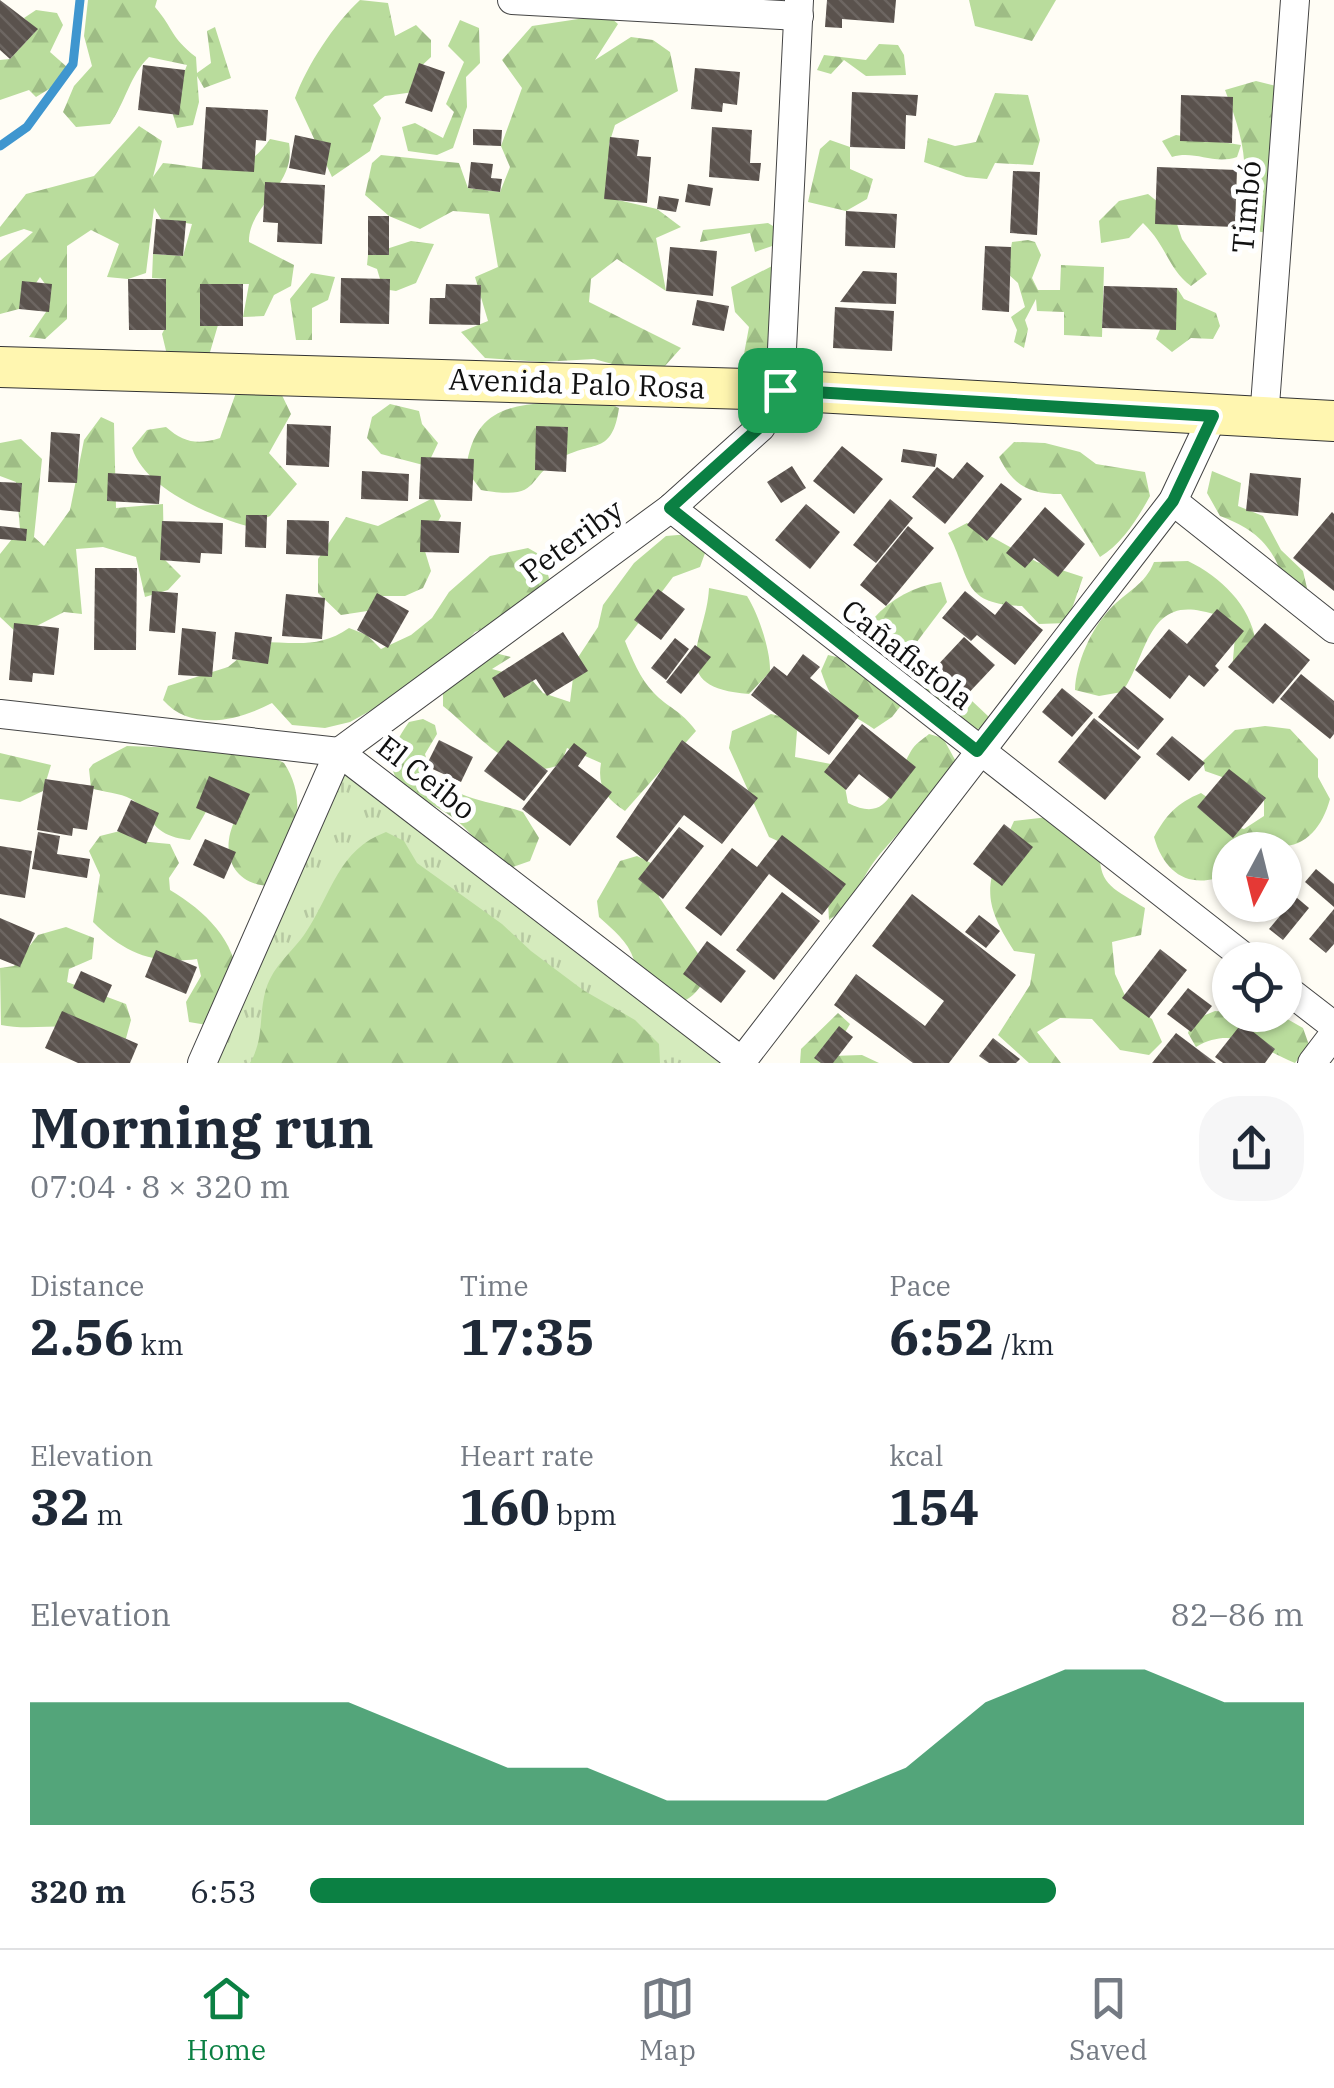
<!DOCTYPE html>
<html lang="en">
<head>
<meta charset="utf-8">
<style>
	:root { --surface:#fff; --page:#f6f6f7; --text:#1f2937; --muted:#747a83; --line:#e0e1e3; --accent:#0b8043 }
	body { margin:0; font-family:"IBM Plex Serif",serif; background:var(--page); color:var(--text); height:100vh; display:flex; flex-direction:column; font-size:38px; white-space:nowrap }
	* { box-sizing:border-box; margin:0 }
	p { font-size:32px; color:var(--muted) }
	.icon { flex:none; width:55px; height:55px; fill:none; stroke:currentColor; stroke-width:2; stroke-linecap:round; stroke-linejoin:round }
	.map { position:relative; height:1063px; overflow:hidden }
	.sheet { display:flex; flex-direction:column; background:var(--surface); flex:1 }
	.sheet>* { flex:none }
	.needle { width:65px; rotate:187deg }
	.tools { position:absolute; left:1212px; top:832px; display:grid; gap:20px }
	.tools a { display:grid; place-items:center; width:90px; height:90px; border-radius:50%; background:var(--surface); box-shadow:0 2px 8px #0004; font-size:50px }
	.pin { position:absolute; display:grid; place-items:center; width:85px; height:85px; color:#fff; margin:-42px; border-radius:20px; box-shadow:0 5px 15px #0006 }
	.round { display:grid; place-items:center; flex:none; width:105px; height:105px; border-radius:40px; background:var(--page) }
	.overview { display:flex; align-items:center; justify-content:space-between; height:170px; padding:0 30px }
	h1 { font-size:55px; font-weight:700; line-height:75px }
	.figures { display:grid; grid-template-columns:repeat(3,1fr); gap:15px; height:170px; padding:10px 30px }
	.figures div { display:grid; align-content:center }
	.figures b { font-size:50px; font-weight:700 }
	.figures small { font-size:28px; font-weight:400 }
	.figures p { font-size:28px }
	.chart { height:280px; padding:20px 30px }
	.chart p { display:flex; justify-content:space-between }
	.chart svg { width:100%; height:180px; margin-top:10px; fill:var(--accent); opacity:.7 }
	ul { padding:0 30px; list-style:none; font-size:32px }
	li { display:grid; grid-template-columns:160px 120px 1fr; align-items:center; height:75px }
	li i { height:25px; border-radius:12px; background:var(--accent) }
	.tabs { display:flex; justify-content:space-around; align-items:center; height:140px; border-top:2px solid var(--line); background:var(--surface); font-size:28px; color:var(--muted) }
	.tabs a { display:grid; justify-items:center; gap:5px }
	.tabs .current { color:var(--accent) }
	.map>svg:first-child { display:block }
	.grass { fill:url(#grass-tufts) }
	.forest { fill:url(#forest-firs) }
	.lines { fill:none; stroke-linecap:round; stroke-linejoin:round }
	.stream { stroke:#3f96cf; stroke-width:9 }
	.building { fill:url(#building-back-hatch) }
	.street-casing { stroke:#444; stroke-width:30 }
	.secondary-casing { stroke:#333; stroke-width:42 }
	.street { stroke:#fff; stroke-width:28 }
	.secondary { stroke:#fff6b0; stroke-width:40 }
	.route-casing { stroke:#fff; stroke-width:20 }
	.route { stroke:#0b8043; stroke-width:12 }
	.labels { text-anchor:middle; stroke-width:10; stroke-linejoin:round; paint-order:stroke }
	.street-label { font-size:30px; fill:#111; stroke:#fff }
</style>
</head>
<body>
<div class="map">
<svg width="1334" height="1063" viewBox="0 0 1334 1063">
	<defs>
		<pattern id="grass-tufts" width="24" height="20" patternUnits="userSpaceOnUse" patternTransform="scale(2.5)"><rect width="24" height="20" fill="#d5ebbd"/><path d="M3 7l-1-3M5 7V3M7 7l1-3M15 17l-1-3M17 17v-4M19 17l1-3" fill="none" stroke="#b6c8a1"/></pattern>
		<pattern id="forest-firs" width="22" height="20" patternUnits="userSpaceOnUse" patternTransform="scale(2.5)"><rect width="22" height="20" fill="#b9dc9c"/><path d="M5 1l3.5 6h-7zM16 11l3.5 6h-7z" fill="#9ebc85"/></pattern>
		<pattern id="building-back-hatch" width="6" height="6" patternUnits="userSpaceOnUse" patternTransform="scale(2.5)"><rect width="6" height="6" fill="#5a524d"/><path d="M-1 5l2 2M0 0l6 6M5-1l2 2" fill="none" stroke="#6d6662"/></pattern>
	</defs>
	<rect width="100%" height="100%" fill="#fffdf5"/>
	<path class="grass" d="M339 752 744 1063H202Z"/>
	<g class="forest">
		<path d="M88 0H157L155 7C174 29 170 37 196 57L197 73 211 63 207 31 215 27 231 78 204 88 197 76 199 102 193 125 177 128 171 108 187 65 149 57C130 75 126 101 110 124L76 127 63 112 74 86 92 66 84 36Z"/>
		<path d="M360 0 388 3 395 36 416 25 431 40V57L416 71 414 92 385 96 373 105 381 118 370 151 332 177 295 98C307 65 334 24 360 0Z"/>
		<path d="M969 0H1056L1032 41 975 26Z"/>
		<path d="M596 5 618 24 595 60 631 37 653 40 670 52 678 91 615 125 609 144 618 200 657 209 681 227 656 238 666 291 617 259 591 279 589 302 681 348 656 376 594 359 542 362 485 358 461 332 488 321 475 277 498 267 489 214 453 211 420 229 389 216 365 195 372 163 381 155 459 163 468 188 500 192 510 167 501 146 522 88 502 60 532 26 585 18Z"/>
		<path d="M36 10 57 13 63 25 50 52 67 67 59 83 36 97 29 90 0 100V60L10 59 37 30 24 18Z"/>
		<path d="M460 20 479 28 480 63 466 77 467 107 453 148 437 155 408 151 402 127 415 123 443 138 454 112 446 104 464 62 448 46Z"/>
		<path d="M879 44 898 45 904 55 906 75 866 76 844 60 831 74 817 70 824 55 866 60Z"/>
		<path d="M1256 81 1289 89 1277 235 1235 227C1252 173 1245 142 1225 90Z"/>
		<path d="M995 93 1028 95 1040 140 1033 165 995 163 987 179 966 177 924 162 928 138 955 146 976 142Z"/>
		<path d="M139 126 162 141 153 177 163 163C209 167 240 183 270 139L289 143C297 186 248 205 249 242L294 265 291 286 274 295 264 316 243 317 249 284H200V325H218L208 359 167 355 162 334 166 326V279L152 278 153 254 183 256 192 224 161 219 154 208 146 273 128 279 107 277 119 244 91 230 67 246V319L45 339 29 337 46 312 51 292 40 277 19 309 0 314V261L33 232 24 229 0 237V227L26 194 94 176Z"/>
		<path d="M1176 135 1241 145 1237 157C1213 165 1195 150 1172 157L1162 141Z"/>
		<path d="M830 140 850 147V169L873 179 867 199 846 211 808 202 820 149Z"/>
		<path d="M1148 194 1174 215 1182 239 1207 274 1191 286C1168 269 1167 246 1143 223L1129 238 1101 243 1099 221 1119 201Z"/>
		<path d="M768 223 778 229 775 245 755 252 750 233 700 242 703 230Z"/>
		<path d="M1028 240 1035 242 1041 255 1032 278 1038 290H1060L1061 265 1104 267 1102 337 1064 335V312L1037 311 1036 299 1025 320 1028 329 1024 348 1014 342 1017 330 1011 317 1025 307 1018 283 1007 273 1012 242Z"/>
		<path d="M411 241 434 244 416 283 396 291 383 289 377 269 367 265 368 255Z"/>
		<path d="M774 265 783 347 744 354 749 327 735 312 731 287Z"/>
		<path d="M311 273 335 277 328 300 312 308V340H296L290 299Z"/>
		<path d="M1177 288 1184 299 1216 313 1220 326 1213 339 1191 338 1172 352 1156 339Z"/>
		<path d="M238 387 280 391 291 414 269 453 297 484 270 516 247 526C208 515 145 488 132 448L147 430 166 427C184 443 198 445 220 438Z"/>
		<path d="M593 397 619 408C612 456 593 440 561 458 523 478 544 501 481 490L466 470C476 389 535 410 593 397Z"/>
		<path d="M390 404 419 411 422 424 438 443 427 466 381 454 367 438 372 417Z"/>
		<path d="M101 417 114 423 116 508 163 504 164 559 181 576 168 590 145 597 136 557 103 547 76 549 82 614 64 612 19 635 0 617V554L20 529 16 482 0 476V443L21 439 42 459 34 537 44 546 70 510 84 440Z"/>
		<path d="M1014 442 1045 443 1080 452 1096 464 1145 472 1150 496C1138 518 1122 544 1100 557L1061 494C1028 494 1013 485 999 457Z"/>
		<path d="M1212 471 1241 483 1238 506 1263 516 1281 550 1303 571 1307 588 1292 589C1280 578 1281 567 1272 554 1260 534 1241 524 1220 516L1207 493Z"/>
		<path d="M433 498 441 516 424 548 431 571 423 588 405 596H378L374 610 341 615 318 593V559L346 517 378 526Z"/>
		<path d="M967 523 1037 562 1083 577 1067 623 1039 624 1022 606C960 604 972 579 948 533Z"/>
		<path d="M702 533 709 542 700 567 673 577 625 641C632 659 640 678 653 692 669 709 680 709 696 731L625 811C606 799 597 786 601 763L567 748 561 764C517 786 475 731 443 706V687L491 652 511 657 492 669 532 680 543 693 570 702 575 662 598 627 603 605 634 563 666 536Z"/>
		<path d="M528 548 542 556 549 578 540 604 475 632 435 675 350 722 325 728 292 725 272 703C238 721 191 732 163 700L168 686 228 667 259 642C294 642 319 649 349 628L367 635 381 649 411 635 432 618 449 592 490 556Z"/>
		<path d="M1188 561C1221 577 1250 605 1256 642L1232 670 1236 626C1226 616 1215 614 1201 611 1146 599 1146 661 1122 692L1099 696 1075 690C1076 663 1091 629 1110 609 1127 591 1145 585 1154 562Z"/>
		<path d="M941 582 947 602 913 647 884 646 874 636 873 619C891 599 914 586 941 582Z"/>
		<path d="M709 588 747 596C758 613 771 651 770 672L749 694C662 688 707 638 709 588Z"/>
		<path d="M828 655 877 666 906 699 892 717 874 729C843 708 834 710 821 671Z"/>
		<path d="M931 682H952L989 717 984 727 964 733 923 690Z"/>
		<path d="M771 714 792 719 797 731 795 757 841 766 848 803C893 826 894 779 911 751 915 744 923 739 929 734L943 738 959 767C934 797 905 824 880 854 859 879 857 902 829 920L828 902 800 851 769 837 729 748 732 731Z"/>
		<path d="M423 719 435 725 437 734 425 754C436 799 485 799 523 812L539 838 530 861 510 868C480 851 485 848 463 826 430 793 359 791 409 722Z"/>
		<path d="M1265 726 1290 729 1318 759V777L1330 799C1321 832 1300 854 1263 844L1261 850H1230V873C1193 891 1165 876 1154 837 1166 815 1177 803 1201 793L1214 802V821L1244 829 1264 816V799L1242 784 1205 771 1203 761 1235 730Z"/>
		<path d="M127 746 261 751 284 763C311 804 292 846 272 886 231 886 219 851 236 818L207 810 190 840C146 835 155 813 131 799 121 793 102 792 91 788L89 769 93 764Z"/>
		<path d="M0 753 51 765 43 791 20 802 0 799Z"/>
		<path d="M1057 816 1100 843C1097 886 1112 887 1145 908L1141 935 1112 942 1115 974 1128 1002 1152 1019 1162 1042 1149 1055 1120 1050 1092 1019 1060 1018 1037 1032 1061 1063H1029L998 1035 1030 985 1035 954 1014 951C977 894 988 880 1014 821Z"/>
		<path d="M124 830 148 842 170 844 179 863 169 878 170 890C205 911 236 940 238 983 239 996 224 1015 219 1027L189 1022 186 1002 201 976 197 959C154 965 124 953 93 922L100 875 89 851 100 836Z"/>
		<path d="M386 832 404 841 417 863 502 924 531 951 583 990 635 1020 659 1044 660 1063H250C265 1037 258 1016 266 989 274 964 293 952 306 932 332 893 338 850 386 832Z"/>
		<path d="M637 856 655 865 659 897 708 968C701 999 675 1011 645 1006 635 987 640 977 634 960 628 941 613 930 599 917L597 901 620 861Z"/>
		<path d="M66 927 94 938 92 959 69 969 67 982 126 1004 131 1020 125 1042C95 1015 37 1033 1 1025L0 968 14 966 38 935Z"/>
		<path d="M1215 1011 1282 1016 1303 1028 1309 1045 1295 1063C1261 1049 1233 1025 1196 1047L1188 1033 1193 1020Z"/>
		<path d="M838 1013 850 1024 831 1056 862 1055 879 1063H800L801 1049Z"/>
	</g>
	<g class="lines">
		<path class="stream" d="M0 146 27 127 73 64 80 0"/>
	</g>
	<g class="building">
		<path d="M0 0 38 29 10 59 0 50Z"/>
		<path d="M827 0H896L894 23 842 19V28L825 27Z"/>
		<path d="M419 63 445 72 432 112 405 103Z"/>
		<path d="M143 65 185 70 179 115 138 110Z"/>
		<path d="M695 68 740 72 737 105 723 103 722 112 691 109Z"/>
		<path d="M852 92 918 95 916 116 906 115 905 149 850 147Z"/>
		<path d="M1181 95 1233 97 1232 143 1180 141Z"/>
		<path d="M206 107 268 110 266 141 256 140 254 172 202 169Z"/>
		<path d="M712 127 752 130 750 163H761L759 181 709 177Z"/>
		<path d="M473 129 502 130 501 146 473 145Z"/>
		<path d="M295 135 331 143 325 175 289 168Z"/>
		<path d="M610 137 639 140 637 156 651 157 647 203 604 199Z"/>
		<path d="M471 162 493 164 491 178 502 179 500 192 468 188Z"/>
		<path d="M1157 167 1237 170 1235 227 1155 224Z"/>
		<path d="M1013 171 1040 172 1037 235 1010 233Z"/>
		<path d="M265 182 325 185 322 244 277 242 278 223 263 222Z"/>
		<path d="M688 184 713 188 710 206 685 202Z"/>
		<path d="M659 196 679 199 676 212 657 209Z"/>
		<path d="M846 211 897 214 895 248 845 246Z"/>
		<rect x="368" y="216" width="21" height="39"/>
		<path d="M156 219 186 221 183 256 153 254Z"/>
		<path d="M985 246 1011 247 1009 312 982 310Z"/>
		<path d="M670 247 717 251 713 296 666 291Z"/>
		<path d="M863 271 897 273 896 304 840 302Z"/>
		<path d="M341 278 390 279 389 324 340 323Z"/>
		<path d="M128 279H166V330H129Z"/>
		<path d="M22 281 52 284 49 312 19 309Z"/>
		<rect x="200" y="284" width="43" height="42"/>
		<path d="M446 284 481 285 480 325 429 324 430 298H445Z"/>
		<path d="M1104 286 1177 288 1176 330 1102 328Z"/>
		<path d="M697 300 729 306 724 331 692 325Z"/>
		<path d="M835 307 894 311 892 351 833 348Z"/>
		<path d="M287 424 331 426 329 467 286 465Z"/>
		<path d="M536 426 568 427 566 472 535 470Z"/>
		<path d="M51 432 80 434 77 483 48 482Z"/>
		<path d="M842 446 883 479 854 514 813 481Z"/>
		<path d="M903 449 937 454 935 467 901 462Z"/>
		<path d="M421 457 474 459 472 501 419 499Z"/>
		<path d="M967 462 984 476 945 524 912 497 937 467 953 479Z"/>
		<path d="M792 466 806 488 781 503 767 482Z"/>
		<path d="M362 471 409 474 408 501 361 499Z"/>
		<path d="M108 473 161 476 159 504 107 501Z"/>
		<path d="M1250 473 1301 478 1298 516 1246 511Z"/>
		<path d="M0 482 22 483 20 512 0 510Z"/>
		<path d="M1001 483 1022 499 987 541 967 525Z"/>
		<path d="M890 499 913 518 876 563 853 545Z"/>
		<path d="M806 504 840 532 810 569 775 540Z"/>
		<path d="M1045 507 1085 544 1058 577 1034 558 1025 568 1006 553Z"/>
		<path d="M1332 512 1334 514V591L1293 558Z"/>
		<path d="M246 515H267L266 548 245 547Z"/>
		<path d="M287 520 329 521 328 556 286 554Z"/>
		<path d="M421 520 461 522 459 553 420 552Z"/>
		<path d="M162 521 223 523 222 554 201 553 200 563 160 560Z"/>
		<path d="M0 526 27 529 26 541 0 539Z"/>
		<path d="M908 526 934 548 886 606 860 585Z"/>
		<path d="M95 568H137L136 650H94Z"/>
		<path d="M658 589 685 609 661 640 634 620Z"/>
		<path d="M152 591 178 593 175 633 149 631Z"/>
		<path d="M965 591 995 615 1006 601 1043 630 1015 665 977 635 971 641 942 618Z"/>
		<path d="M377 593 409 611 388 648 357 630Z"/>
		<path d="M286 594 325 598 322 639 282 636Z"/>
		<path d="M1217 609 1244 631 1215 666 1219 670 1204 687 1189 675 1170 699 1135 670 1169 629 1187 644Z"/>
		<path d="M14 623 59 628 54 675 33 673 32 682 9 680Z"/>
		<path d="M1265 623 1310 660 1273 704 1228 667Z"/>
		<path d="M182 628 216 632 212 677 178 675Z"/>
		<path d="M235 632 272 637 268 664 232 659Z"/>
		<path d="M563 632 588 671 547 696 536 679 504 698 492 678Z"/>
		<path d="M964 637 995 665 964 698 934 669Z"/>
		<path d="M675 638 689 649 666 680 651 668Z"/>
		<path d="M695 645 711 657 681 694 666 682Z"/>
		<path d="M803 654 820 667 810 678 859 716 829 755 751 695 774 666 787 676Z"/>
		<path d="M1301 674 1334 701V734L1330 739 1280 699Z"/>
		<path d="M1124 686 1164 719 1138 750 1098 717Z"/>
		<path d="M1062 688 1093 713 1072 737 1042 712Z"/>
		<path d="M1094 718 1141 757 1105 800 1058 762Z"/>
		<path d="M862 724 916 767 891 799 859 774 846 790 824 772Z"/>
		<path d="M1172 736 1205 763 1189 781 1156 754Z"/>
		<path d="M439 740 473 757 461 782 426 766Z"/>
		<path d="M508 740 548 771 524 801 484 771Z"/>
		<path d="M682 740 758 798 722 844 684 815 647 862 616 837Z"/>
		<path d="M574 743 587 753 578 766 612 792 570 846 522 809Z"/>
		<path d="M1229 769 1266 798 1233 838 1197 807Z"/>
		<path d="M209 776 250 794 236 825 196 808Z"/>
		<path d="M45 779 94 786 87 830 73 828 72 836 37 830Z"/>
		<path d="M131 800 159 813 146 844 117 831Z"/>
		<path d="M1004 824 1033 847 1002 886 973 864Z"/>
		<path d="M679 827 704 846 663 899 638 879Z"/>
		<path d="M38 832 60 836 57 854 90 859 87 878 32 869Z"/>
		<path d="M782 835 846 884 822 915 769 874 721 936 685 908 732 848 757 867Z"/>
		<path d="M205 839 236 852 224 879 193 865Z"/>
		<path d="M0 846 32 851 25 898 0 894Z"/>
		<path d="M1316 869 1334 884V907L1305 882Z"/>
		<path d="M782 892 820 921 774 980 736 950Z"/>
		<path d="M912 894 1016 975 949 1063H913L834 1005 856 974 925 1026 944 1001 872 946Z"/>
		<path d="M1296 897 1309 908 1283 940 1269 929Z"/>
		<path d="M1334 909V944L1326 953 1309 939Z"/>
		<path d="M979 915 1000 931 986 948 965 932Z"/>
		<path d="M0 918 35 933 20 967 0 959Z"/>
		<path d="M707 941 746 971 721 1003 683 974Z"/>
		<path d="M1160 949 1187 970 1149 1018 1122 998Z"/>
		<path d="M156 950 197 967 186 994 145 977Z"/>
		<path d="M81 971 112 985 104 1003 73 988Z"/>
		<path d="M1188 988 1212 1006 1191 1032 1167 1014Z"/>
		<path d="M62 1011 138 1044 130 1063H78L45 1048Z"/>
		<path d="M1242 1023 1275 1049 1265 1063H1223L1215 1057Z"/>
		<path d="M839 1026 853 1037 833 1063H821L814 1058Z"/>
		<path d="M1176 1033 1216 1063H1152Z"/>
		<path d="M993 1038 1020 1059 1016 1063H989L979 1056Z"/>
	</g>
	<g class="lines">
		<defs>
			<g id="street">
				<path d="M512 0 799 16"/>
				<path d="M1264 419 1295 0"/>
				<path d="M1173 501 1334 629"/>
				<path d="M671 508 1248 960"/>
				<path d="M0 714 339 752 744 1063"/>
				<path d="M1285 988 1334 1026"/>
				<path d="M742 1061 1173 501 1213 416"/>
				<path d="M202 1063 339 752 671 508 761 427 780 390 799 0"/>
				<path d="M1312 1063 1334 1034"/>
			</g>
			<path id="secondary" d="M0 367 780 390 1334 421"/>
		</defs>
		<use href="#street" class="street-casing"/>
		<use href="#secondary" class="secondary-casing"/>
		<use href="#street" class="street"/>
		<use href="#secondary" class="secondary"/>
	</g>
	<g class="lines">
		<defs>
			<path id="route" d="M780 390 1213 416 1173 501 977 751 670 508 761 426Z"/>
		</defs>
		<use href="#route" class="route-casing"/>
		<use href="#route" class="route"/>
	</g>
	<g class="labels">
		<g class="street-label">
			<text transform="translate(1247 207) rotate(-85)" y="10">Timbó</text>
			<text transform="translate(577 384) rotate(2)" y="10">Avenida Palo Rosa</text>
			<text transform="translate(572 541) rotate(-36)" y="10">Peteriby</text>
			<text transform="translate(907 655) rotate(38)" y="10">Cañafistola</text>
			<text transform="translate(426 778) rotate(38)" y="10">El Ceibo</text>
		</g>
	</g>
</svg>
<div class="tools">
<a><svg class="needle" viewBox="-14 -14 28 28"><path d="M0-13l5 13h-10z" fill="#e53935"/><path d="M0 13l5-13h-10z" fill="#747a83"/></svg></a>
<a><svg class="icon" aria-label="locate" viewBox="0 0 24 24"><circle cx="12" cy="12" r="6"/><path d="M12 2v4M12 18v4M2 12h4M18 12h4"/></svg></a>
</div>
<div class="pin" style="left:780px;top:390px;background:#1e9e55"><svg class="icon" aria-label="arrive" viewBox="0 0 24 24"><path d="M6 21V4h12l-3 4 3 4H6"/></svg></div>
</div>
<section class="sheet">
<div class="overview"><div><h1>Morning run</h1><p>07:04 · 8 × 320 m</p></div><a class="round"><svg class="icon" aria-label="share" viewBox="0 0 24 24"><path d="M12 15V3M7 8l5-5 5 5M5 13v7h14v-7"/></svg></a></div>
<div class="figures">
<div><p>Distance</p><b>2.56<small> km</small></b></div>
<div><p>Time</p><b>17:35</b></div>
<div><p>Pace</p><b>6:52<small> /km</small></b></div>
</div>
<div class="figures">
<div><p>Elevation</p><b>32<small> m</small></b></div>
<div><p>Heart rate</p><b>160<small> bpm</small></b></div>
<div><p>kcal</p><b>154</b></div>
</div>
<div class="chart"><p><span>Elevation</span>82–86 m</p>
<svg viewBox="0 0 160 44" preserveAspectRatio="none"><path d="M0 44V14L10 14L20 14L30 14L40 14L50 22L60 30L70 30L80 38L90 38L100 38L110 30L120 14L130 6L140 6L150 14L160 14V44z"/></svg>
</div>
<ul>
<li><b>320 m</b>6:53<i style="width:75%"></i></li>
</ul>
</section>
<nav class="tabs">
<a class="current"><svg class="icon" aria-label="home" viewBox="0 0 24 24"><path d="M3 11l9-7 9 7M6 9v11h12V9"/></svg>Home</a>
<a><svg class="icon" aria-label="map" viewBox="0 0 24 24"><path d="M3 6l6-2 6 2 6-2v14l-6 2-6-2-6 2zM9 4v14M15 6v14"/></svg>Map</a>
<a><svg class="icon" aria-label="saved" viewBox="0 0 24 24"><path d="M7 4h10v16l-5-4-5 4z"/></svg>Saved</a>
</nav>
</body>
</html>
